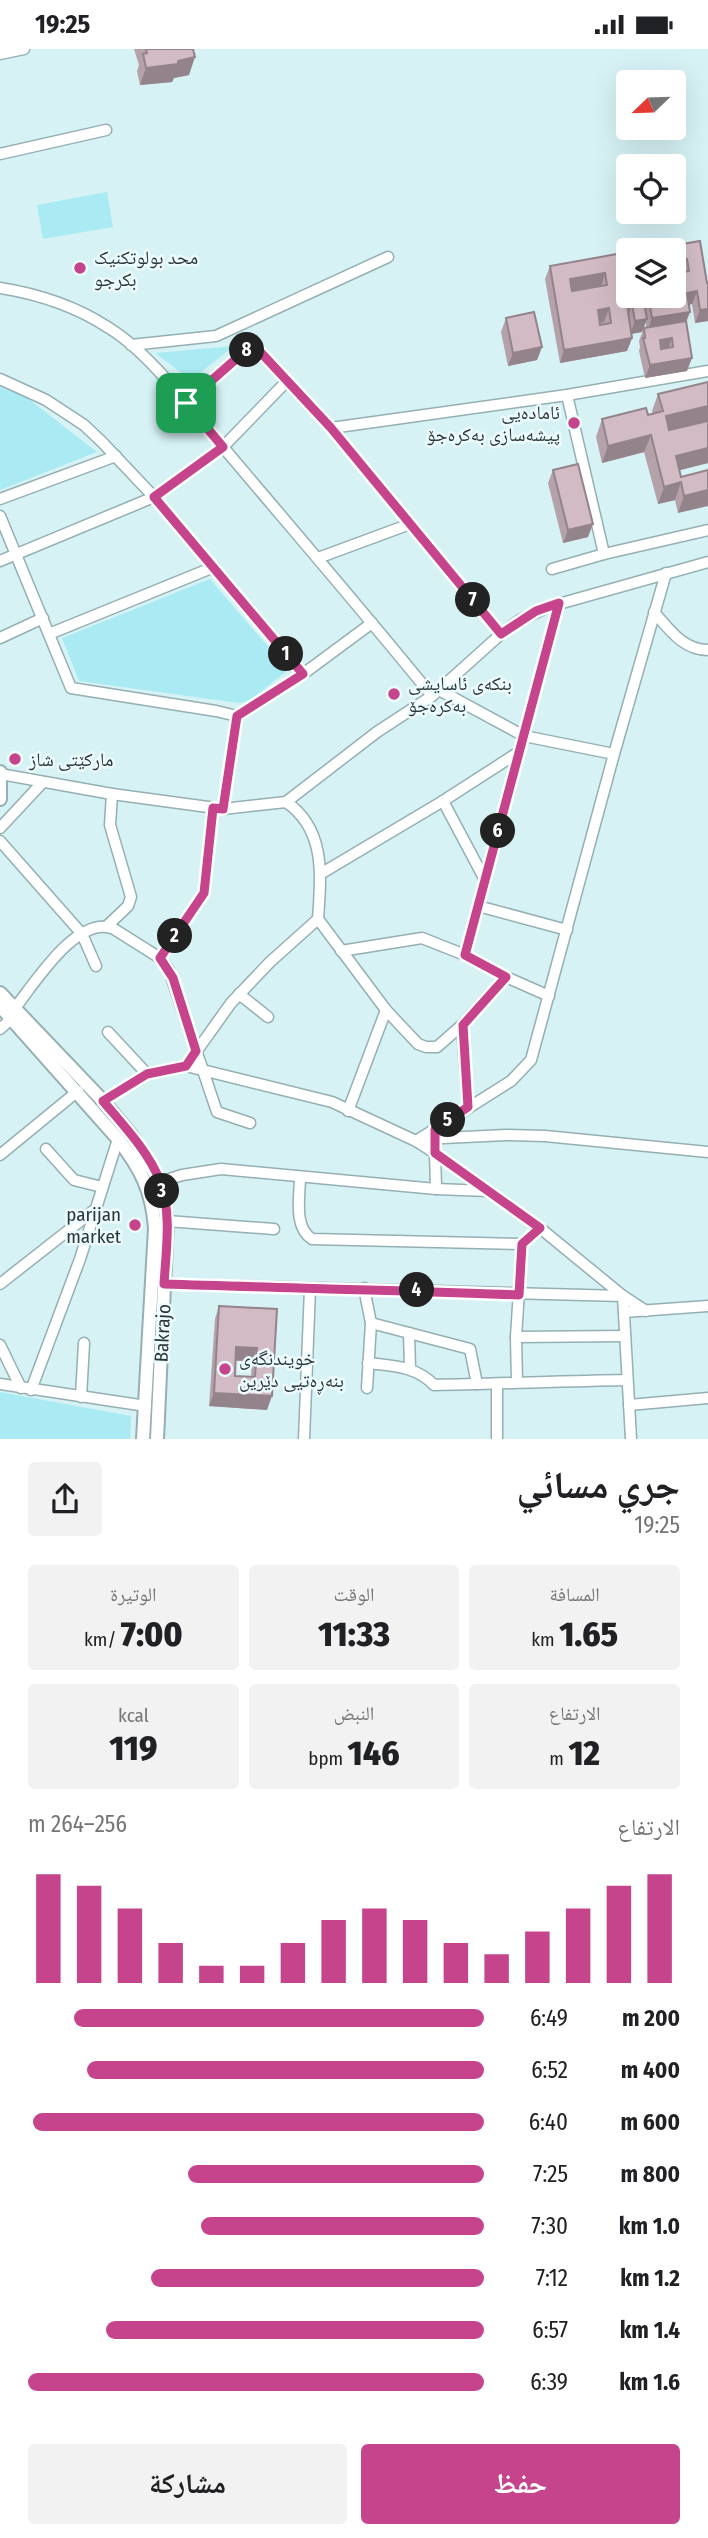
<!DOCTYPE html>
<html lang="ar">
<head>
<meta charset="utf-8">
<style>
	:root { --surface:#fff; --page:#f2f2f2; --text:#202124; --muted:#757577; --accent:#c6448b }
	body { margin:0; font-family:"Fira Sans Condensed","Noto Naskh Arabic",sans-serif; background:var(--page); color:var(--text); direction:rtl; height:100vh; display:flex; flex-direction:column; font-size:26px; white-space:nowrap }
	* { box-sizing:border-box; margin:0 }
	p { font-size:23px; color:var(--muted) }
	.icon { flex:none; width:38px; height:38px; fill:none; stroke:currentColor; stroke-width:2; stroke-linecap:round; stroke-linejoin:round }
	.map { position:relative; height:1390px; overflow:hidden; direction:ltr }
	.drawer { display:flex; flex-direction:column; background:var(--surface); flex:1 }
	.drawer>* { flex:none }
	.needle { width:46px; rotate:247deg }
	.buttons { position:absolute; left:616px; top:21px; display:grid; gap:14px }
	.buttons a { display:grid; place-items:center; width:70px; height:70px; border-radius:7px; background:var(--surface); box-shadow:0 7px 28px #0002; font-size:35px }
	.pin { position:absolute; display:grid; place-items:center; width:60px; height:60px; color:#fff; margin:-30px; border-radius:14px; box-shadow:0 4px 10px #0006 }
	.km { position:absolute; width:35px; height:35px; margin:-18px; border-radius:50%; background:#222; color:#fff; font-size:19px; line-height:35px; text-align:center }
	.round { display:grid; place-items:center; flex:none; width:74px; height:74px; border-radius:7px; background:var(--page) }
	.head { display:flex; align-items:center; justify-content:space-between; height:119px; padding:0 28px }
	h1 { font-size:38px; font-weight:800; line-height:52px }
	.metrics { display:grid; grid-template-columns:repeat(3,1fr); gap:10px; height:119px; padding:7px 28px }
	.metrics div { display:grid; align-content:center; border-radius:7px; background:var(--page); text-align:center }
	.metrics b { font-size:35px; font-weight:800 }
	.metrics small { font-size:19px; font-weight:400 }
	.metrics p { font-size:19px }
	.chart { height:196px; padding:14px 28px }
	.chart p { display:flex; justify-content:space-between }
	.chart svg { width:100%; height:126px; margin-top:7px; stroke:var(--accent); stroke-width:6 }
	.button { display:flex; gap:14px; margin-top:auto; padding:14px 28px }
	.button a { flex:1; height:80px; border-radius:7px; background:var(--accent); color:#fff; font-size:28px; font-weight:800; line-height:80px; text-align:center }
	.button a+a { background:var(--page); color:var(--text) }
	ul { padding:0 28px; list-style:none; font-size:23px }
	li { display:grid; grid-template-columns:112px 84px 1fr; align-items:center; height:52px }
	li i { height:18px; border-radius:9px; background:var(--accent) }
	.status { display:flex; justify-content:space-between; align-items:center; height:49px; padding:0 35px; background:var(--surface); direction:ltr }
	.status svg { height:19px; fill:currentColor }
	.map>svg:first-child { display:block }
	.green { fill:#aaebf3 }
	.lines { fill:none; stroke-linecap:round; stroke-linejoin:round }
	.minor-casing { stroke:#95afb2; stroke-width:13 }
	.tertiary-casing { stroke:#95afb2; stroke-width:16 }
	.minor { stroke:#fff; stroke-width:10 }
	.tertiary { stroke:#fff; stroke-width:12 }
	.wall { fill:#b5a1a9; fill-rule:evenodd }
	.shaded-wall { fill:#93838a }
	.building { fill:#d2bbc5; stroke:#93838a; stroke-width:2; fill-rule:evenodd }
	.route-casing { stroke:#fff; stroke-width:14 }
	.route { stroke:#c6448b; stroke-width:9 }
	.poi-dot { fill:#c6448b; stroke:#ecfcfe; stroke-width:2.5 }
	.labels { text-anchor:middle; stroke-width:5; stroke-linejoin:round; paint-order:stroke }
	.poi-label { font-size:19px; fill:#2c3638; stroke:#ecfcfe; text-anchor:start }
	.street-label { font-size:19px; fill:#2c3638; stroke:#ecfcfe }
</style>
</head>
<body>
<div class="status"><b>19:25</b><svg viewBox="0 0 49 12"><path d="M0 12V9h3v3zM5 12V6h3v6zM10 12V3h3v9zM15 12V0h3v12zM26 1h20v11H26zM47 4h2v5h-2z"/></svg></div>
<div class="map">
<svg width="708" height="1390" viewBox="0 0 708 1390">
	<rect width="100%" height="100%" fill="#d6f2f5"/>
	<g class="green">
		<path d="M107 143 113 178 43 190 37 156Z"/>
		<path d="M234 297 191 331 155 304Z"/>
		<path d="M0 338 26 348 97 403 0 441Z"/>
		<path d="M210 530 288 621 248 653 238 654 79 632 62 589Z"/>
		<path d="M0 1343 131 1367 130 1390H0Z"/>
	</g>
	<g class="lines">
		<defs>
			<g id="minor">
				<path d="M0 5 24 0"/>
				<path d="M0 105 106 81"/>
				<path d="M0 239C38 245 77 258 109 279 150 304 191 361 223 398 293 481 364 563 432 647"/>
				<path d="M131 296 216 287 388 208"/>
				<path d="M0 330 46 351 84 376 102 393 154 448 303 625"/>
				<path d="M567 346 604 505"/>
				<path d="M186 354 253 295 331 379 501 585"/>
				<path d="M331 379 567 346 708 322"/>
				<path d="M0 450 116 407"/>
				<path d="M0 467 71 639 216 662 237 667 303 625 372 574"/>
				<path d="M318 509 410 475"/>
				<path d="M0 512 154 448 223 398 287 332"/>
				<path d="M552 520 604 505 708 481"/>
				<path d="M654 563C669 580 683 601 708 601"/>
				<path d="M49 585 214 518"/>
				<path d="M0 589 43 569"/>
				<path d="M439 641 524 687 614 705"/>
				<path d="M0 725 112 745 223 760 286 753 377 683 432 647 501 585 520 571 548 558 708 513"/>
				<path d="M443 752 485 831"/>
				<path d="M223 760 237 667"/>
				<path d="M0 779 43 733"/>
				<path d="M0 792 82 885 96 917"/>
				<path d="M322 824 443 752 519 703"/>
				<path d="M478 857 567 881"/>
				<path d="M318 870 386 961 418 995 426 998H437L462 976 506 928"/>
				<path d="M107 877 128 857 131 848 110 776 112 745"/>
				<path d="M341 902 422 889 465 906 506 928 549 947"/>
				<path d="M465 906 559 554"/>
				<path d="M160 909 204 844 213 759"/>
				<path d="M239 945 268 968"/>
				<path d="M15 959C34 935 78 864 114 880L160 909 169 921 217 1063 250 1074"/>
				<path d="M462 976 468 1058"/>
				<path d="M0 980 11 970"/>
				<path d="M108 983 147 1025"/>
				<path d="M186 1017 231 954 270 913 318 870C321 827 326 780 286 753"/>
				<path d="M103 1052 147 1025 186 1017 332 1053 416 1092 435 1104 540 1179 623 1247 646 1262"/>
				<path d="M348 1062 386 961"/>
				<path d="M423 1090 506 1086 545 1087 708 1103"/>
				<path d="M416 1092 511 1032 531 1011 614 705 666 524"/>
				<path d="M46 1100 74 1131 102 1138"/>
				<path d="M435 1102 436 1140"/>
				<path d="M0 1106 78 1042"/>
				<path d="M300 1128C300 1147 293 1178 312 1190L522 1195"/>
				<path d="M160 1133 182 1126 221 1120 436 1140 488 1142"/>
				<path d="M167 1172 274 1180"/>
				<path d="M0 1235 93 1162"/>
				<path d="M164 1235 623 1247 631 1390"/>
				<path d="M364 1239 371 1274 367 1339"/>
				<path d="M624 1263 708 1257"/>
				<path d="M371 1274 470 1300 477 1335"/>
				<path d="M409 1284 410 1319"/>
				<path d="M516 1288 625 1287"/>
				<path d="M0 1296 21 1339"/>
				<path d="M368 1314C393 1317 416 1317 434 1336 498 1335 563 1332 627 1331"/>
				<path d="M517 1333 516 1288 522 1195 540 1179"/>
				<path d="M0 1335 146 1357"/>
				<path d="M497 1336V1390"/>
				<path d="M31 1341 80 1210 118 1090"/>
				<path d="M81 1348 84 1294"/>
				<path d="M629 1356 708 1349"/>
				<path d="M304 1390 310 1240"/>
			</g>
			<g id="tertiary">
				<path d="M0 723V750"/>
				<path d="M0 944 103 1052 131 1086 160 1133 167 1172 157 1390"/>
				<path d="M0 957 118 1090C141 1120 152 1141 155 1179L143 1390"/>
			</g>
		</defs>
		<use href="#minor" class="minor-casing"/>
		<use href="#tertiary" class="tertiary-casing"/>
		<use href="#minor" class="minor"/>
		<use href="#tertiary" class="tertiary"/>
	</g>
	<g class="wall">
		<path d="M134 0H193L189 26 174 29 172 33 140 36 137 22 139 16Z"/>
		<path d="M700 192 708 272 695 274 692 255 689 256 686 274 687 322 645 329 639 302 640 298 639 292 644 279H646V273L642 283 632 285V289L627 302 560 314 545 230 550 217 617 205 625 246 674 247V201Z"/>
		<path d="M506 269 542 298 537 311 508 317 501 283Z"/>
		<path d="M658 345 708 414 679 421 681 428 708 421 678 464 675 451 658 455 644 403 602 414 596 388 602 370 653 365 652 362Z"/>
		<path d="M553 421 588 488 563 494 548 434Z"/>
		<path d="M219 1257 277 1260 267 1361 209 1357 215 1270ZM235 1312H252L251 1327H235Z"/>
	</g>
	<g class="shaded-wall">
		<path d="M195 8 189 26 174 29 172 33 140 36 146 19Z"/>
		<path d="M687 210 683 223 674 225V213Z"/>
		<path d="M605 224 601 237 565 243 570 230Z"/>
		<path d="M697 242 692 255 682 257 687 244Z"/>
		<path d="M649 252 644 266V253Z"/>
		<path d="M632 255 628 269 627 256Z"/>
		<path d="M609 259 604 273 593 274 598 261Z"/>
		<path d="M708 260V272L695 274 700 261Z"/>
		<path d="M690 263 685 276 647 283 652 269Z"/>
		<path d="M647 270 642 283 630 285 635 272Z"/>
		<path d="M632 289 627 302 560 314 564 301Z"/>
		<path d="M672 289 667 303 655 304 660 291Z"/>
		<path d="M542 298 537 311 508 317 513 304Z"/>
		<path d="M692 309 687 322 645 329 650 316Z"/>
		<path d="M708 357V372L660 384 666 367Z"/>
		<path d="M651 386 644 403 602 414 608 397Z"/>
		<path d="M708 399V414L669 424 676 407Z"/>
		<path d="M681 433 675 451 658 455 664 438Z"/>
		<path d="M708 441V457L678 464 684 447Z"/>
		<path d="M593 475 588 488 563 494 568 481Z"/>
		<path d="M236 1298 257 1299 252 1312 231 1311Z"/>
		<path d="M214 1344 272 1347 267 1361 209 1357Z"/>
	</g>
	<g class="building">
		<path d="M146 0H193L195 8 178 12V15L146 19 143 5 147 4Z"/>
		<path d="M700 192 707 234H708V260L700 261 697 242 687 244 690 263 652 269 649 252 644 253 647 270 635 272 632 255 627 256 632 289 564 301 550 217 617 205 625 246 674 247V225L689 222 687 210 674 213V201H648ZM605 224 607 236 572 242 570 230ZM609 259 611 274 600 276 598 261Z"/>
		<path d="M534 263 542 298 513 304 506 269Z"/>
		<path d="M686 272 692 309 650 316 643 289H645L644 279ZM672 289 673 298 661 300 660 291Z"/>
		<path d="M708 333V357L666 367 669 381 708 372V399L676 407 681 428 708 421V441L684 447 681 433 664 438 651 386 608 397 602 370 646 359 648 366 663 362 658 345Z"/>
		<path d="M578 415 593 475 568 481 553 421Z"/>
		<path d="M219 1257 277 1260 272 1347 214 1344ZM236 1298 257 1299 255 1328 235 1327Z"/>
	</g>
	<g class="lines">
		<defs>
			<path id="route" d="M253 295 331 379 501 585 536 562 559 554 465 906 506 928 463 976 468 1058 435 1080V1104L540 1179 522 1195 519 1246C401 1241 283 1239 164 1235 166 1202 172 1163 160 1132 148 1102 123 1076 103 1052L147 1025 186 1017 196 1002 173 929 160 909 204 844 213 759 223 760 237 667 303 625 154 448 223 398 186 354Z"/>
		</defs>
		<use href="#route" class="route-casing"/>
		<use href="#route" class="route"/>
	</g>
	<g class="poi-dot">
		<circle cx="80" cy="219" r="7"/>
		<circle cx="574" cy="374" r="7"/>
		<circle cx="394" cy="645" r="7"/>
		<circle cx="15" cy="710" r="7"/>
		<circle cx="135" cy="1176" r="7"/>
		<circle cx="225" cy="1320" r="7"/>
	</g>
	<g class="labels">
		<g class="poi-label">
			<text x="94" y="215">محد بولوتکنیک<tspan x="94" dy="22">بکرجو</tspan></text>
			<text x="560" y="370" text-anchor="end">ئامادەیی<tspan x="560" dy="22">پیشەسازی بەکرەجۆ</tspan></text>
			<text x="408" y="641">بنکەی ئاسایشی<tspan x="408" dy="22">بەکرەجۆ</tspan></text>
			<text x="29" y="717">مارکێتی شاز</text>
			<text x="121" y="1172" text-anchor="end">parijan<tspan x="121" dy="22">market</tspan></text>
			<text x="239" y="1316">خویندنگەی<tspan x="239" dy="22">بنەڕەتیی دێرین</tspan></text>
		</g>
		<g class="street-label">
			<text transform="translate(162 1284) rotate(-87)" y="7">Bakrajo</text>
		</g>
	</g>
</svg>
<div class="buttons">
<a><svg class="needle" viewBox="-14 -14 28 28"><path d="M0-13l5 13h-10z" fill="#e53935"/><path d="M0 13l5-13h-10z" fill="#757577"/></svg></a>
<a><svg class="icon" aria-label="locate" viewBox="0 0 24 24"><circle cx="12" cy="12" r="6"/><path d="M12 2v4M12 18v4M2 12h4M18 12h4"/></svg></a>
<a><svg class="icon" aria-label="layers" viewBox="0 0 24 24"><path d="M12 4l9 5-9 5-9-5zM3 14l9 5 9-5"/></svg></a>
</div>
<div class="pin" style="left:186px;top:354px;background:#1e9e55"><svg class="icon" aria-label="arrive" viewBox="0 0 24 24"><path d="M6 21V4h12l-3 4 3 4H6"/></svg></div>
<b class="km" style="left:286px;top:605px">1</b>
<b class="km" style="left:175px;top:887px">2</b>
<b class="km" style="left:162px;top:1142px">3</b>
<b class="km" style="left:417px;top:1241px">4</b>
<b class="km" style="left:448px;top:1071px">5</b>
<b class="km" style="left:498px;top:782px">6</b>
<b class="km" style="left:473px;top:551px">7</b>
<b class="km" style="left:247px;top:301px">8</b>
</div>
<section class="drawer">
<div class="head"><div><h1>جري مسائي</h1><p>19:25</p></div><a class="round"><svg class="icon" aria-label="share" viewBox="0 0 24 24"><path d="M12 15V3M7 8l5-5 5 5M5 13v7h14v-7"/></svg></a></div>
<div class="metrics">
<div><p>المسافة</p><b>1.65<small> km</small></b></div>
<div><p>الوقت</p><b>11:33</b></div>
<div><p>الوتيرة</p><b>7:00<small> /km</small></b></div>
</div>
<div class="metrics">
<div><p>الارتفاع</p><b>12<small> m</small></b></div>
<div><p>النبض</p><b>146<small> bpm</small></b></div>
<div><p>kcal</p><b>119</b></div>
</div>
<div class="chart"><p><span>الارتفاع</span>256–264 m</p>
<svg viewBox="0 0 160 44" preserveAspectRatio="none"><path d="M5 44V6M15 44V10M25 44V18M35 44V30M45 44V38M55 44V38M65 44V30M75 44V22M85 44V18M95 44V22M105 44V30M115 44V34M125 44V26M135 44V18M145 44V10M155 44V6"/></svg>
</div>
<ul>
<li><b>200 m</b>6:49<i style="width:90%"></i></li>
<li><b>400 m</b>6:52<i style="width:87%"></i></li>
<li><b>600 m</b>6:40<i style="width:99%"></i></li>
<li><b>800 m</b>7:25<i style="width:65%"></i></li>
<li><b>1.0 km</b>7:30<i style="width:62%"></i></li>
<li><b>1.2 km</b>7:12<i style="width:73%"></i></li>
<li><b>1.4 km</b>6:57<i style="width:83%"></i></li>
<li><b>1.6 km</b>6:39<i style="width:100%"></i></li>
</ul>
<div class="button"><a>حفظ</a><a>مشاركة</a></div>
</section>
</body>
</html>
